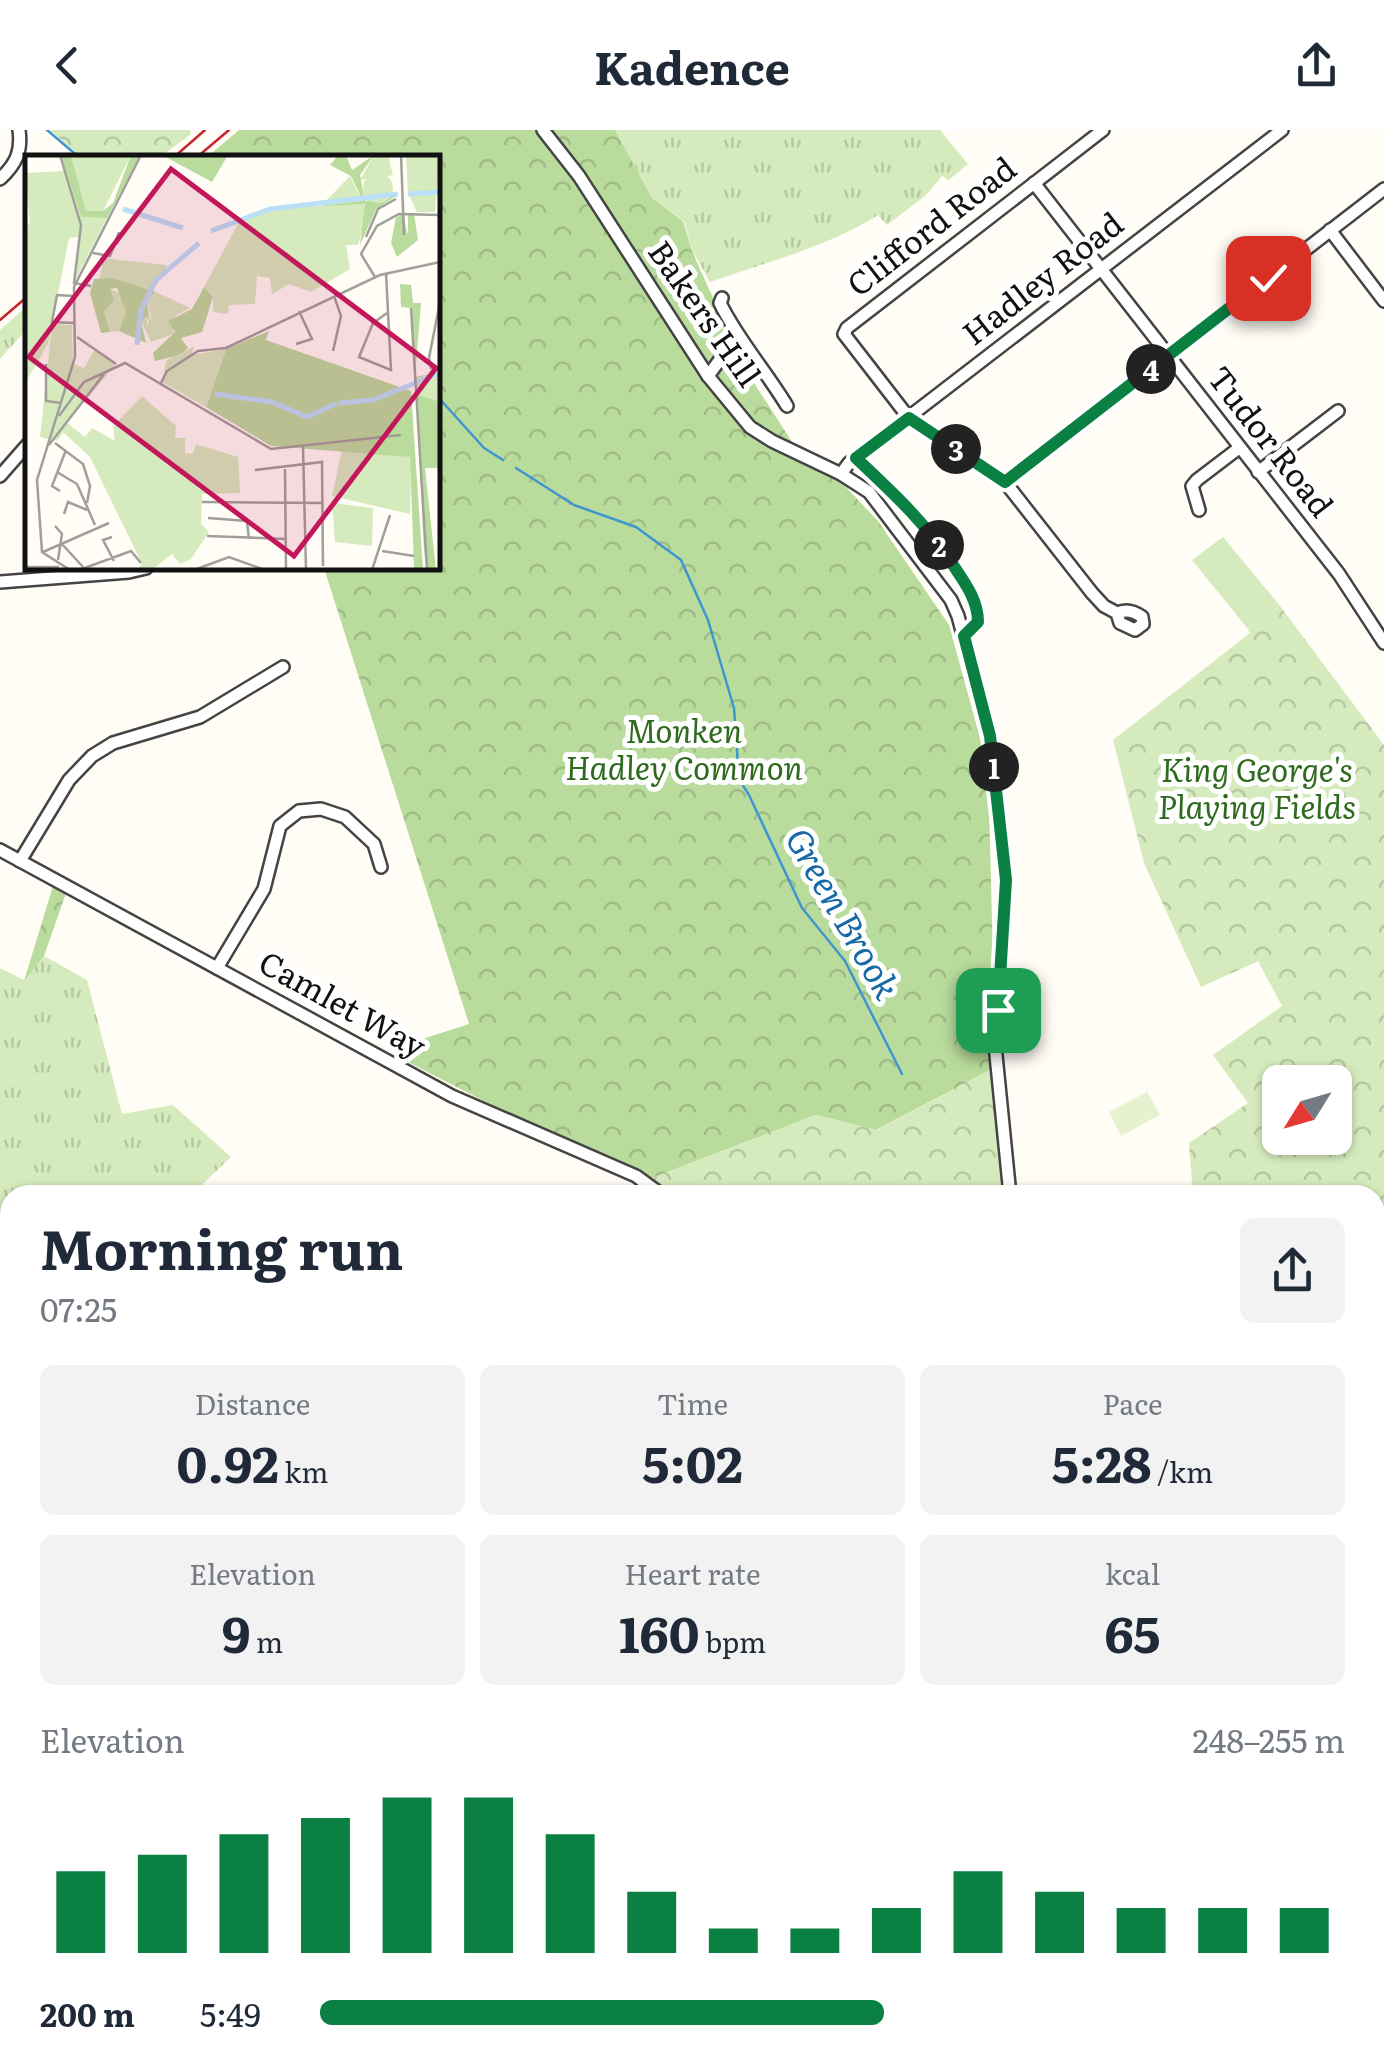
<!DOCTYPE html>
<html lang="en">
<head>
<meta charset="utf-8">
<style>
	:root { --surface:#fff; --page:#f2f2f3; --text:#1f2937; --muted:#747a83; --accent:#0b8043 }
	body { margin:0; font-family:Literata,serif; background:var(--page); color:var(--text); height:100vh; display:flex; flex-direction:column; font-size:38px; white-space:nowrap }
	* { box-sizing:border-box; margin:0 }
	p { font-size:32px; color:var(--muted) }
	.icon { flex:none; width:55px; height:55px; fill:none; stroke:currentColor; stroke-width:2; stroke-linecap:round; stroke-linejoin:round }
	.map { position:relative; flex:1; overflow:hidden }
	.side { position:absolute; left:0px; top:1055px; width:1385px; height:888px; display:flex; flex-direction:column; background:var(--surface); border-radius:30px 30px 0 0; box-shadow:0 2px 8px #0004 }
	.side>* { flex:none }
	.needle { width:65px; rotate:233deg }
	.fabs { position:absolute; left:1262px; top:935px; display:grid; gap:20px }
	.fabs a { display:grid; place-items:center; width:90px; height:90px; border-radius:15px; background:var(--surface); box-shadow:0 2px 8px #0004; font-size:50px }
	.pin { position:absolute; display:grid; place-items:center; width:85px; height:85px; color:#fff; margin:-42px; border-radius:20px; box-shadow:0 5px 15px #0006 }
	.km { position:absolute; width:50px; height:50px; margin:-25px; border-radius:50%; background:#222; color:#fff; font-size:28px; line-height:50px; text-align:center }
	.round { display:grid; place-items:center; flex:none; width:105px; height:105px; border-radius:15px; background:var(--page) }
	.summary { display:flex; align-items:center; justify-content:space-between; height:170px; padding:0 40px }
	h1 { font-size:55px; font-weight:700; line-height:75px }
	.figures { display:grid; grid-template-columns:repeat(3,1fr); gap:15px; height:170px; padding:10px 40px }
	.figures div { display:grid; align-content:center; border-radius:15px; background:var(--page); text-align:center }
	.figures b { font-size:50px; font-weight:700 }
	.figures small { font-size:28px; font-weight:400 }
	.figures p { font-size:28px }
	.chart { height:280px; padding:20px 40px }
	.chart p { display:flex; justify-content:space-between }
	.chart svg { width:100%; height:180px; margin-top:10px; stroke:var(--accent); stroke-width:6 }
	ul { padding:0 40px; list-style:none; font-size:32px }
	li { display:grid; grid-template-columns:160px 120px 1fr; align-items:center; height:75px }
	li i { height:25px; border-radius:12px; background:var(--accent) }
	header { display:flex; justify-content:space-between; align-items:center; height:130px; padding:0 40px; background:var(--surface); font-size:45px; font-weight:700 }
	.map>svg:first-child { display:block }
	.farmland { fill:url(#farmland-dots) }
	.grass { fill:url(#grass-tufts) }
	.forest { fill:url(#forest-crowns) }
	.park { fill:url(#park-crowns); fill-rule:evenodd }
	.garden { fill:#d5ebbd }
	.pitch { fill:#e6f2cf }
	.lines { fill:none; stroke-linecap:round; stroke-linejoin:round }
	.stream { stroke:#3f96cf; stroke-width:2.5 }
	.minor-casing { stroke:#444; stroke-width:16 }
	.major-casing { stroke:#222; stroke-width:19 }
	.minor { stroke:#fff; stroke-width:11 }
	.major { stroke:#f9d66b; stroke-width:14 }
	.rail { stroke:#c4262e; stroke-width:2.5 }
	.route-casing { stroke:#fff; stroke-width:20 }
	.route { stroke:#0b8043; stroke-width:12 }
	.labels { text-anchor:middle; stroke-width:10; stroke-linejoin:round; paint-order:stroke }
	.street-label { font-size:32px; fill:#111; stroke:#fff }
	.park-label { font-size:32px; font-style:italic; fill:#2f6b1f; stroke:#fff }
	.water-label { font-size:35px; font-style:italic; fill:#1768a6; stroke:#fff }
	.inset-river { fill:none; stroke:#b9e0f7; stroke-width:5 }
	.inset-road { fill:none; stroke:#a09f9a; stroke-width:2.5 }
	.view { fill:#c2185b; fill-opacity:0.15; stroke:#c2185b; stroke-width:5 }
	.inset-edge { fill:none; stroke:#111; stroke-width:5 }
</style>
</head>
<body>
<header><svg class="icon" aria-label="back" viewBox="0 0 24 24"><path d="M15 5l-7 7 7 7"/></svg>Kadence<svg class="icon" aria-label="share" viewBox="0 0 24 24"><path d="M12 15V3M7 8l5-5 5 5M5 13v7h14v-7"/></svg></header>
<div class="map">
<svg width="1384" height="1942" viewBox="0 0 1384 1942">
	<defs>
		<pattern id="farmland-dots" width="8" height="8" patternUnits="userSpaceOnUse" patternTransform="scale(2.5)"><rect width="8" height="8" fill="#f6f3d4"/><path d="M2 2h.1M6 6h.1" fill="none" stroke="#d2cfb5" stroke-width="1.8" stroke-linecap="round"/></pattern>
		<pattern id="grass-tufts" width="24" height="20" patternUnits="userSpaceOnUse" patternTransform="scale(2.5)"><rect width="24" height="20" fill="#d5ebbd"/><path d="M3 7l-1-3M5 7V3M7 7l1-3M15 17l-1-3M17 17v-4M19 17l1-3" fill="none" stroke="#b6c8a1"/></pattern>
		<pattern id="forest-crowns" width="20" height="18" patternUnits="userSpaceOnUse" patternTransform="scale(2.5)"><rect width="20" height="18" fill="#b9dc9c"/><path d="M2 6a3 3 0 1 1 6 0M12 15a3 3 0 1 1 6 0" fill="none" stroke="#9ebc85"/></pattern>
		<pattern id="park-crowns" width="20" height="18" patternUnits="userSpaceOnUse" patternTransform="scale(2.5)"><rect width="20" height="18" fill="#d5ebbd"/><path d="M2 6a3 3 0 1 1 6 0M12 15a3 3 0 1 1 6 0" fill="none" stroke="#b6c8a1"/></pattern>
	</defs>
	<rect width="100%" height="100%" fill="#fffdf5"/>
	<path class="farmland" d="M0 1433 10 1436V1932L353 1933 327 1942H0Z"/>
	<g class="grass">
		<path d="M615 0H940L968 34 949 50 942 46 925 66 887 95 878 85C830 116 764 133 710 152L692 120 684 91 652 68Z"/>
		<path d="M27 176V199L0 229V200Z"/>
		<path d="M44 826 87 850 122 984 173 975 231 1027 191 1065H10V1436L0 1433V838L24 850Z"/>
		<path d="M1384 1896V1942H1204L1217 1933 1375 1932V1897Z"/>
	</g>
	<g class="forest">
		<path d="M239 0H615L652 68 683 91 692 121 708 157 756 256 805 332 844 355 878 391 949 495 988 637 995 904 992 939 876 1000 816 985 652 1048 515 987 404 930 413 912 469 894 324 438H438V28H206Z"/>
		<path d="M53 756 66 763 44 826 24 851Z"/>
	</g>
	<g class="park">
		<path d="M50 0H190L191 4 160 27 82 28Z"/>
		<path d="M1280 476 1384 615V1295L1375 1293V1065H1193L1189 1013 1248 973 1213 925 1282 876 1258 831 1201 857 1144 733 1113 610 1250 503 1248 499ZM1280 952H1335V1008H1280Z"/>
		<path d="M992 939 1005 1065H667L652 1048 816 985 877 1000Z"/>
		<path d="M1375 1521 1384 1523V1826L1375 1832Z"/>
		<path d="M1128 1933H1217L1204 1942 1180 1938 1168 1942H1135Z"/>
	</g>
	<path class="garden" d="M1223 407 1280 476 1248 499 1192 430Z"/>
	<path class="pitch" d="M1147 962 1160 985 1121 1006 1109 982Z"/>
	<g class="lines">
		<g class="stream">
			<path d="M47 0 80 28"/>
			<path d="M438 267 484 318 503 330"/>
			<path d="M516 338 574 375 636 397 681 430 708 490 734 578 739 649 749 665 802 778 845 831 902 944"/>
			<path d="M0 1451 10 1456"/>
			<path d="M1375 1676 1384 1672"/>
			<path d="M330 1932 333 1942"/>
		</g>
		<defs>
			<g id="minor">
				<path d="M543 0 579 46 708 246 750 297 772 311 841 344 869 362 951 470 958 486 990 606 1006 750 995 915 1010 1065"/>
				<path d="M1103 0 847 198 844 204 909 288 1005 352 1092 463 1104 476 1117 483 1120 493 1135 500 1143 494 1142 487C1134 481 1126 479 1117 483"/>
				<path d="M0 49C16 34 22 22 19 0"/>
				<path d="M1034 53 1339 444 1384 513"/>
				<path d="M1330 100 1384 171"/>
				<path d="M722 168 720 173C738 210 766 241 787 276"/>
				<path d="M708 246 738 205"/>
				<path d="M856 328C892 363 925 392 953 435 965 453 978 470 979 492L964 506"/>
				<path d="M1258 342 1338 281"/>
				<path d="M841 344 849 333 1282 0"/>
				<path d="M0 346 28 314"/>
				<path d="M1005 352 1384 59"/>
				<path d="M1199 380 1192 356 1197 350 1239 318"/>
				<path d="M0 452 129 442 146 438"/>
				<path d="M0 720 452 966 636 1046 662 1065"/>
				<path d="M20 731 69 650 92 626 113 613 200 587 283 537"/>
				<path d="M217 838 264 759 280 696 299 681 321 679 345 687 374 714 381 737"/>
				<path d="M1375 1517 1384 1519"/>
				<path d="M1375 1602 1384 1601"/>
				<path d="M1375 1830 1384 1824"/>
				<path d="M639 1932 644 1942"/>
				<path d="M1124 1932 1130 1942"/>
				<path d="M542 1942 564 1932"/>
			</g>
			<g id="major">
				<path d="M1375 1662 1384 1659"/>
				<path d="M952 1942 966 1932"/>
			</g>
		</defs>
		<use href="#minor" class="minor-casing"/>
		<use href="#major" class="major-casing"/>
		<use href="#minor" class="minor"/>
		<use href="#major" class="major"/>
		<g class="rail">
			<path d="M173 28 205 0"/>
			<path d="M196 28 229 0"/>
			<path d="M0 190 28 166"/>
		</g>
	</g>
	<g class="lines">
		<defs>
			<path id="route" d="M998 880 1006 750 990 606 964 506 978 492C978 470 965 453 953 435 923 390 894 364 856 328L909 288 1005 352 1268 148"/>
		</defs>
		<use href="#route" class="route-casing"/>
		<use href="#route" class="route"/>
	</g>
	<g class="labels">
		<g class="street-label">
			<text transform="translate(932 97) rotate(-38)" y="11">Clifford Road</text>
			<text transform="translate(1043 149) rotate(-38)" y="11">Hadley Road</text>
			<text transform="translate(704 184) rotate(55)" y="11">Bakers Hill</text>
			<text transform="translate(1270 312) rotate(52)" y="11">Tudor Road</text>
			<text transform="translate(342 875) rotate(29)" y="11">Camlet Way</text>
		</g>
		<g class="park-label">
			<text x="684" y="613">Monken<tspan x="684" dy="37">Hadley Common</tspan></text>
			<text x="1257" y="652">King George's<tspan x="1257" dy="37">Playing Fields</tspan></text>
		</g>
		<g class="water-label">
			<text transform="translate(842 784) rotate(60)" y="12">Green Brook</text>
		</g>
	</g>
	<g transform="translate(25 25)">
		<rect width="415" height="415" fill="#fffdf5"/>
		<path d="M46 0H106L78 56H61ZM349 0H363L368 20 335 25ZM41 16 56 62 82 63 51 124 54 82 44 83 23 189 0 228V68L5 70 0 18ZM325 21 342 56 333 90H321L325 114 286 137 264 129 247 139 245 123 232 121 230 149 204 150 203 159 188 157V142L179 132 214 67 251 52 296 51ZM79 103 93 105 142 110 128 136 74 125ZM85 134 99 140 102 171 94 176 85 177 79 156ZM131 137 165 153 150 161 148 179 126 187 116 166 122 161V170L126 163 122 145ZM317 294 386 301 385 359 307 341Z" fill="#d5ebbd"/>
		<path d="M36 0H46L61 56H78L88 48 106 0H115L82 63 56 62ZM137 0H203L187 27ZM313 0H321L327 15 349 0 335 20 340 46 373 40 351 54 335 90 340 49 296 51 338 46 326 21 305 10ZM389 59 393 85 372 102 366 88 371 62 378 60 383 80V60ZM87 123 131 137 122 145 125 170 122 161 116 166 121 188 94 176 101 157 92 133 85 134 89 145 79 156 85 177 76 178 65 138 69 124ZM375 129 386 130 388 148H396L390 222 415 217V313H400L411 415H403L399 394 387 153 376 152ZM179 132 188 142 177 177 156 183 163 193 155 200 130 206 128 198 150 177 143 166 167 154ZM244 176 241 185 386 236 398 415 389 413 385 302 246 291 181 252 201 194Z" fill="#b9dc9c"/>
		<path d="M381 0H415L410 57H392L383 38ZM338 33a15 15 0 1 1 30 0a15 15 0 1 1-30 0ZM27 169 47 170 48 209 59 213 70 194 90 210 42 268 60 282 67 273 90 286 88 271 117 241 151 271 150 283H160V298L168 299 171 289 213 302 215 338 177 339 176 369 184 377 166 404 155 409 147 399 127 415H112L117 409 65 302 38 277 32 286 15 282ZM170 191 166 200 201 194 181 252 137 227 141 206ZM415 217V247L391 239 390 223Z" fill="#d5ebbd"/>
		<path d="M307 348 348 353 347 391 310 387Z" fill="#d5ebbd"/>
		<path class="inset-river" d="M383 39 415 37M98 54 158 73M186 76 245 54 373 39M112 190 116 155 131 125 174 88M190 239 247 247 282 262 312 248M314 248 348 245 415 218"/>
		<path class="inset-road" d="M35 0 56 70 49 128 66 131M376 0 379 80M341 82 353 54 371 44M68 98 85 101 94 77M361 118 366 215 334 202 348 168 362 158M350 122 336 99 352 71 374 59 415 60M49 141 32 140 27 167 49 168M415 147 404 203 406 213 415 215M386 153 402 415M52 182 91 209M271 189 287 184 274 156M308 196 316 161 309 141M21 209V246L36 248M136 228 142 216 173 196 201 193 355 120 415 107M34 261 59 227 100 208 246 294 376 280M30 288 58 309 65 331 62 348M24 290 79 219M278 292 281 415M260 314 261 415M230 315 297 307 298 411M32 317 52 329 70 370M35 336 27 331 41 295M177 347 297 348M39 359 43 347 62 355M183 363 222 366 224 384M30 371 37 379 33 405M182 381 261 384M87 382 78 385 89 406M37 389 58 412M357 396 389 401M18 397 84 368M0 412H34M45 415 17 397 12 325 50 202 49 132 116 0M54 415 106 396 116 408M169 415 204 402 240 415M259 415H306M347 415 365 360"/>
		<path class="view" d="M146 14 411 213 269 401 4 202Z"/>
		<rect width="415" height="415" class="inset-edge"/>
	</g>
</svg>
<div class="fabs">
<a><svg class="needle" viewBox="-14 -14 28 28"><path d="M0-13l5 13h-10z" fill="#e53935"/><path d="M0 13l5-13h-10z" fill="#747a83"/></svg></a>
</div>
<div class="pin" style="left:998px;top:880px;background:#1e9e55"><svg class="icon" aria-label="arrive" viewBox="0 0 24 24"><path d="M6 21V4h12l-3 4 3 4H6"/></svg></div>
<div class="pin" style="left:1268px;top:148px;background:#d93025"><svg class="icon" aria-label="check" viewBox="0 0 24 24"><path d="M5 12l5 5 9-10"/></svg></div>
<b class="km" style="left:994px;top:637px">1</b>
<b class="km" style="left:939px;top:415px">2</b>
<b class="km" style="left:956px;top:319px">3</b>
<b class="km" style="left:1151px;top:239px">4</b>
<section class="side">
<div class="summary"><div><h1>Morning run</h1><p>07:25</p></div><a class="round"><svg class="icon" aria-label="share" viewBox="0 0 24 24"><path d="M12 15V3M7 8l5-5 5 5M5 13v7h14v-7"/></svg></a></div>
<div class="figures">
<div><p>Distance</p><b>0.92<small> km</small></b></div>
<div><p>Time</p><b>5:02</b></div>
<div><p>Pace</p><b>5:28<small> /km</small></b></div>
</div>
<div class="figures">
<div><p>Elevation</p><b>9<small> m</small></b></div>
<div><p>Heart rate</p><b>160<small> bpm</small></b></div>
<div><p>kcal</p><b>65</b></div>
</div>
<div class="chart"><p><span>Elevation</span>248–255 m</p>
<svg viewBox="0 0 160 44" preserveAspectRatio="none"><path d="M5 44V24M15 44V20M25 44V15M35 44V11M45 44V6M55 44V6M65 44V15M75 44V29M85 44V38M95 44V38M105 44V33M115 44V24M125 44V29M135 44V33M145 44V33M155 44V33"/></svg>
</div>
<ul>
<li><b>200 m</b>5:49<i style="width:55%"></i></li>
</ul>
</section>
</div>
</body>
</html>
